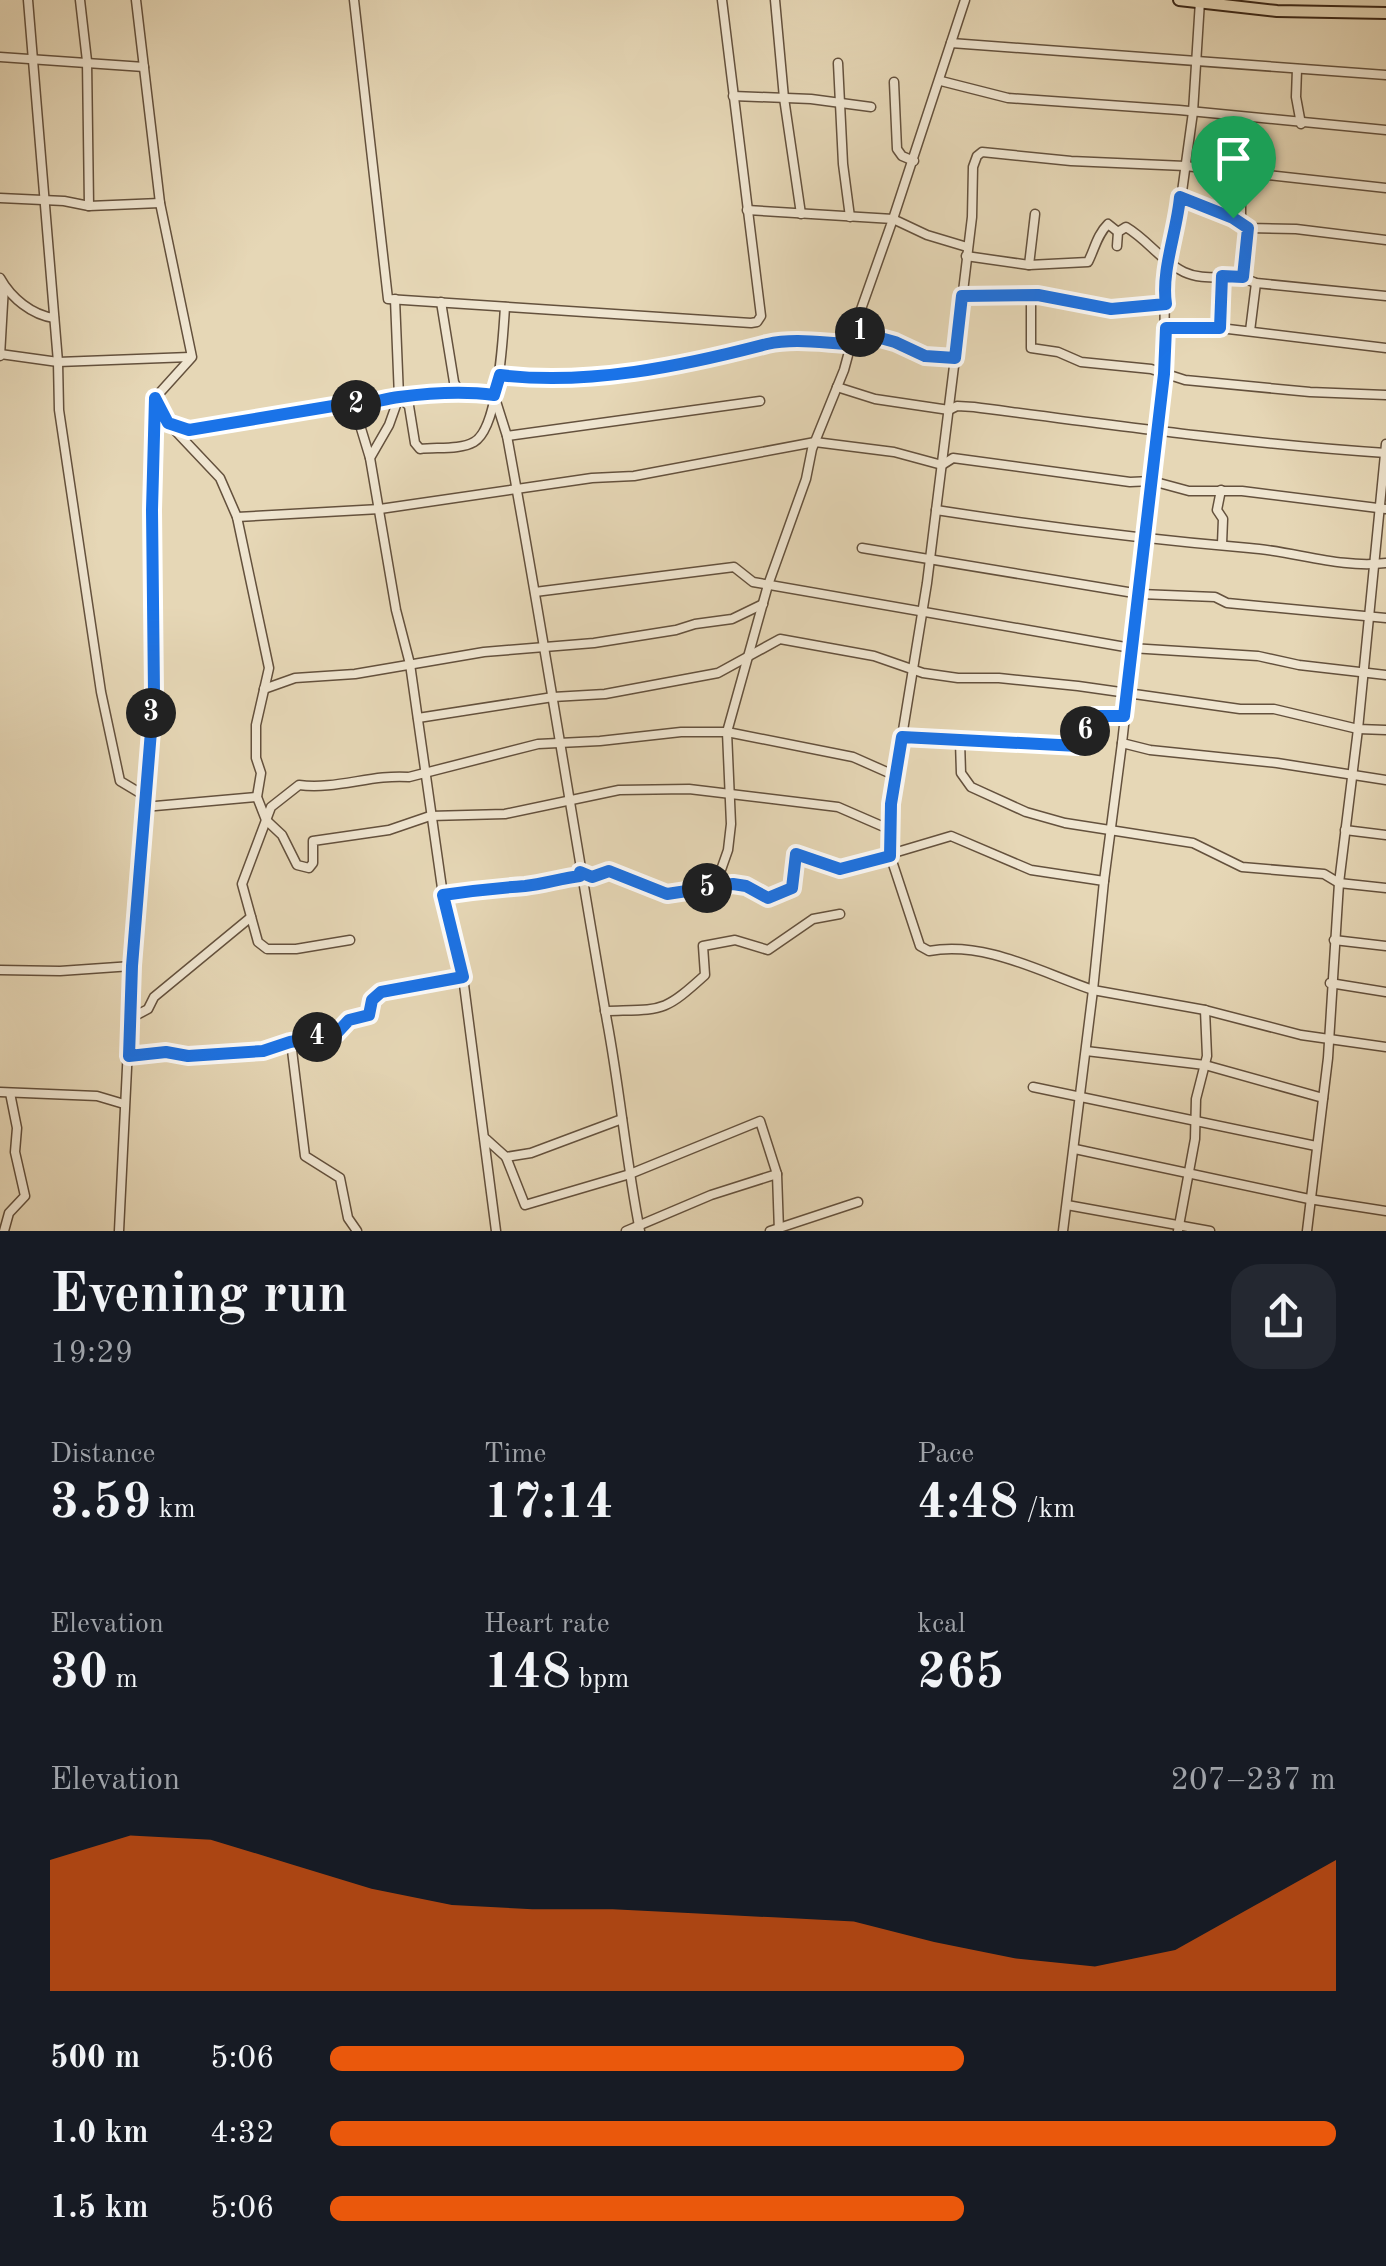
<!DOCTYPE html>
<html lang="en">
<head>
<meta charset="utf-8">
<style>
	:root { --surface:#171b24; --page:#242831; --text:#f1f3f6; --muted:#9ea1a6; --accent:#ea580c }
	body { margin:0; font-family:"Old Standard TT",serif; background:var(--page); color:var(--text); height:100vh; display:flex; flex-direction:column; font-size:38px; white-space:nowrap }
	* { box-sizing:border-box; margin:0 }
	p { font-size:32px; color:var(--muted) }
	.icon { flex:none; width:55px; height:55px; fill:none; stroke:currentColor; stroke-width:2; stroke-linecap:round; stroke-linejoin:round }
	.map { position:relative; height:1231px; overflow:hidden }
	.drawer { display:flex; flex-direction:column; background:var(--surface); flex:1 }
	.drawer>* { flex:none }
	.pin { position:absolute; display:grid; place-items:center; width:85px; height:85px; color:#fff; margin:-102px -42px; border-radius:50% 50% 50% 0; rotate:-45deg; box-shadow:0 0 10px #0007 }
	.pin .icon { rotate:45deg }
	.km { position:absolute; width:50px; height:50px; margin:-25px; border-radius:50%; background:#222; color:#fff; font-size:28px; line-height:50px; text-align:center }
	.round { display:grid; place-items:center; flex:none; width:105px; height:105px; border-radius:30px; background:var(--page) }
	.overview { display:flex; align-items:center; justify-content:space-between; height:170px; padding:0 50px }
	h1 { font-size:55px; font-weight:700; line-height:75px }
	.metrics { display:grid; grid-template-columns:repeat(3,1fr); gap:15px; height:170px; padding:10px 50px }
	.metrics div { display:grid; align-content:center }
	.metrics b { font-size:50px; font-weight:700 }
	.metrics small { font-size:28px; font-weight:400 }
	.metrics p { font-size:28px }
	.chart { height:280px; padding:20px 50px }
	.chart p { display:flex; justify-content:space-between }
	.chart svg { width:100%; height:180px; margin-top:10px; fill:var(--accent); opacity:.7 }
	ul { padding:0 50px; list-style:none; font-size:32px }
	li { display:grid; grid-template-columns:160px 120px 1fr; align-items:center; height:75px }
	li i { height:25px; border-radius:12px; background:var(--accent) }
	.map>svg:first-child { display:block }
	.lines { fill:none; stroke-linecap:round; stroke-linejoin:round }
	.minor-casing { stroke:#64513d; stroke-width:11 }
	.major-casing { stroke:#382415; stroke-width:14 }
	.minor { stroke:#efe5d0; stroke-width:8 }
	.major { stroke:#e6d7b6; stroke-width:10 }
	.route-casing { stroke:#fff; stroke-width:20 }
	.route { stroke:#1a73e8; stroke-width:12 }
</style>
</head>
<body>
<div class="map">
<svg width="1386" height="1231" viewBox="0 0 1386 1231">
	<rect width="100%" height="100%" fill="#e6d7b6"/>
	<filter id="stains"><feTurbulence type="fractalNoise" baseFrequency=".002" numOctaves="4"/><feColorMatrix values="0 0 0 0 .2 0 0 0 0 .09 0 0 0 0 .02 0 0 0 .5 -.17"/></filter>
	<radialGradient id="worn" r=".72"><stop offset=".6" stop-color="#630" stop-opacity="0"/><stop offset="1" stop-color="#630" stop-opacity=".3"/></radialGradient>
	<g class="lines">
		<defs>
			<g id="minor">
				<path d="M28 0 58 362 59 410 101 692 120 781 145 796"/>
				<path d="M80 0 87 61 89 206"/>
				<path d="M354 0 388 299 751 323 757 322 761 316 722 0"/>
				<path d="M775 0 784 98 801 214"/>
				<path d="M965 0 893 219 927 235 967 247"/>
				<path d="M1200 1 1193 112 1177 228 1165 279 1164 374 1122 743 1150 750 1277 763 1386 780"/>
				<path d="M951 43 1386 75"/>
				<path d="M0 57 144 67"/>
				<path d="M838 63 843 164 850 217"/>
				<path d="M1297 69 1296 97 1301 124"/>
				<path d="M941 81 1008 98 1179 110 1386 130"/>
				<path d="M894 82 897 149 902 156 914 161"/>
				<path d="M733 96 811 99 871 107"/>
				<path d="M1180 197 1233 218 1248 228 1296 229 1386 240"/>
				<path d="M0 198 64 201 89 206 160 203"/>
				<path d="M1241 223V192L1247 173"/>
				<path d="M1117 246 1118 232 1126 227C1148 240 1161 261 1184 272 1207 283 1233 272 1256 283L1386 296"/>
				<path d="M966 256 1029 265 1088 262C1095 248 1097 235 1108 224L1118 232"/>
				<path d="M1029 265 1035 214"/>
				<path d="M1243 277 1248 228"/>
				<path d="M0 278C11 298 32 315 54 318"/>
				<path d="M962 296 1031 297V348L1058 352 1081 362 1151 369 1185 380 1310 392 1386 395"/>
				<path d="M1031 297H1055L1111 309 1166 304"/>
				<path d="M395 299 399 397 389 425 370 458 396 610 410 664 443 895"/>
				<path d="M441 302 454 382 459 392 494 395 507 436C543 631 573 826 607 1021 620 1090 626 1161 640 1231"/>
				<path d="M1166 328H1220L1386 348"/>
				<path d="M1220 328 1222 276"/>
				<path d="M855 331 895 342 925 356 955 358 972 217 973 167 977 156 982 152 1071 161 1185 166 1386 188"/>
				<path d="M1250 331 1256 283"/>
				<path d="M0 354 58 362 190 357"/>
				<path d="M0 356 4 286"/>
				<path d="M955 358 927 583 891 804 890 855 920 946 929 951C986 941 1040 972 1093 990L1063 1231"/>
				<path d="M500 375C587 385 683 366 767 344 794 338 824 343 852 343"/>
				<path d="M837 387 875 399 949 410 957 406 974 407C1111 425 1248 444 1386 453"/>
				<path d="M399 397 409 406 415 443 420 449C437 447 460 450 474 442 499 428 503 335 505 307"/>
				<path d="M156 400 168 423 220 478 237 517 269 668 256 725V758L261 773 257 797 266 820 282 835 297 865 309 868 313 863V841L389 830 430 816 505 814 619 790 689 789 838 807 891 830"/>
				<path d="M346 405 356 412 370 458"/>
				<path d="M168 423 189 429 345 404 370 405 399 397 459 392"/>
				<path d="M507 436 760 401"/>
				<path d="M1221 490 1217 510 1223 519 1222 544"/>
				<path d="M936 510C1040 526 1145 539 1249 548 1294 551 1341 569 1386 563"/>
				<path d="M237 517 380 509 592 478 634 476 815 442 894 452 942 465 953 458 1130 482 1152 481 1189 491H1242L1386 509"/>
				<path d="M862 548 1140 594 1215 597 1227 603 1386 618"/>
				<path d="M535 592 734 567 753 582 1131 648 1258 656 1299 665 1386 675"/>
				<path d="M264 689 295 678 355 674 484 652 594 643 676 630 695 624 732 619 763 604"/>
				<path d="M418 718 553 697 605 694 718 673 780 639 874 656 923 673 958 678H999L1078 686 1240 709H1274L1358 729 1386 730"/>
				<path d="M901 737 1078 746 1095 716H1124"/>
				<path d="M960 741 961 773 971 787 1026 812 1065 823 1193 843 1242 867 1324 874 1339 883 1386 888"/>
				<path d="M144 807 257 797"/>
				<path d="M1345 830 1386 835"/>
				<path d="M579 872 592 877 609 871 617 872 667 894 733 884 746 886 767 898 791 888 796 854 840 869 951 836 1031 870 1104 881 1093 990 1205 1010 1301 1035 1386 1047"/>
				<path d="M1104 881 1122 743"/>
				<path d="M715 887 728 850 731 824 727 732 768 585 806 479 812 449 844 370 859 315 893 219 747 210"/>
				<path d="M350 940 296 949H267L258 942 242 884 271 807 299 785C336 790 372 774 409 777L538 744 600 741 681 732H727L853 757 896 776"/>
				<path d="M1334 940 1386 946"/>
				<path d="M0 970 60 971 132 966"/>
				<path d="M463 977 496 1231"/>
				<path d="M1330 983 1386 992"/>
				<path d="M605 1011C663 1009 662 1014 705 975L703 946 735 940 768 950 813 919 840 914"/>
				<path d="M131 1018 148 1009 154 997 251 917"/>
				<path d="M291 1042 305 1156 340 1178 348 1218 357 1231"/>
				<path d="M1086 1051 1205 1065 1323 1098"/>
				<path d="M129 1056 165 1052 188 1056 263 1051 336 1034 349 1020 369 1015 372 1000 381 992 463 977 443 895C470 891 497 888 525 886 544 884 562 878 580 876"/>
				<path d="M1033 1087 1316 1146"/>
				<path d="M0 1092 97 1096 124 1104"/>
				<path d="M486 1139 506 1157 531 1153 622 1119"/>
				<path d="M1075 1149 1309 1199 1386 1211"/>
				<path d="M506 1157 525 1205 630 1174 760 1121 777 1174 779 1231"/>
				<path d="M1067 1205 1210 1231"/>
				<path d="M4 1231 9 1213 25 1196 15 1152 17 1128 10 1093"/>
				<path d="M119 1231 132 966 154 693 152 510 155 398 192 357 160 203 136 0"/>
				<path d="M626 1231 711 1195 777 1174"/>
				<path d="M770 1231 858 1202"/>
				<path d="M1178 1231 1195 1139 1196 1099 1207 1056 1205 1010"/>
				<path d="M1307 1231 1328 1058 1339 883 1358 729 1386 444"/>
			</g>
			<path id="major" d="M1179 0 1277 11 1386 13"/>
		</defs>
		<use href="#minor" class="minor-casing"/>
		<use href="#major" class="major-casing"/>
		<use href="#minor" class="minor"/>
		<use href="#major" class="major"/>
	</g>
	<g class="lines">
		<defs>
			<path id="route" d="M1180 197 1233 218 1248 228 1243 277 1222 276 1220 328H1166L1164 374 1124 716H1095L1078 746 902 737 891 804 890 856 840 869 796 854 792 888 768 898 746 886 733 884 667 894 609 871 592 877 580 872V876C562 878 544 884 525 886 497 888 470 891 443 895L463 977 381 992 372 1000 369 1015 349 1020 336 1034 290 1042 263 1051 188 1056 166 1052 129 1056 132 966 154 694 152 510 155 398 168 423 189 430 345 404C369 405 378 400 399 397 430 393 464 391 494 395L500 375C587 386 683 366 767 344 794 338 824 343 852 344L855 331 895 342 925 356 955 358 962 296 1038 295 1111 309 1166 304C1161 271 1177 231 1180 197Z"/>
		</defs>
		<use href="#route" class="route-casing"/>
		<use href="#route" class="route"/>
	</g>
	<rect width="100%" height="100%" filter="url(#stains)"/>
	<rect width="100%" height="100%" fill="url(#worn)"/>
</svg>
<div class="pin" style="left:1233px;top:218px;background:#1e9e55"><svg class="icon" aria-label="arrive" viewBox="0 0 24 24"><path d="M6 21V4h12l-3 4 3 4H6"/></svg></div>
<b class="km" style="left:860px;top:332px">1</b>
<b class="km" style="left:356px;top:405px">2</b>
<b class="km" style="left:151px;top:713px">3</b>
<b class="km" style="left:317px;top:1037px">4</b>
<b class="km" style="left:707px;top:888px">5</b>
<b class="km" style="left:1085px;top:731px">6</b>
</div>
<section class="drawer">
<div class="overview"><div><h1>Evening run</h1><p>19:29</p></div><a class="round"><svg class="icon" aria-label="share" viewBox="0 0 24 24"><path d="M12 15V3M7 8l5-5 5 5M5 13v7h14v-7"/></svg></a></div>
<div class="metrics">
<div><p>Distance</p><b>3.59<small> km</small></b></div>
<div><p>Time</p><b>17:14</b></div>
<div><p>Pace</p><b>4:48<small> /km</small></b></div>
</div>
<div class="metrics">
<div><p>Elevation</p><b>30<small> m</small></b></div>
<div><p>Heart rate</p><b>148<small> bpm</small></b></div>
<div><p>kcal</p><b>265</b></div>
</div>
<div class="chart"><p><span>Elevation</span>207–237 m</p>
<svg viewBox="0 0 160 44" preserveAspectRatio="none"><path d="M0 44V12L10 6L20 7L30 13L40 19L50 23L60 24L70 24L80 25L90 26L100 27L110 32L120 36L130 38L140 34L150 23L160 12V44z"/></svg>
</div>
<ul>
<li><b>500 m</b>5:06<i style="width:63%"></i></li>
<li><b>1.0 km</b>4:32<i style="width:100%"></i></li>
<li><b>1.5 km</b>5:06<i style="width:63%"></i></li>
</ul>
</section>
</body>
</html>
